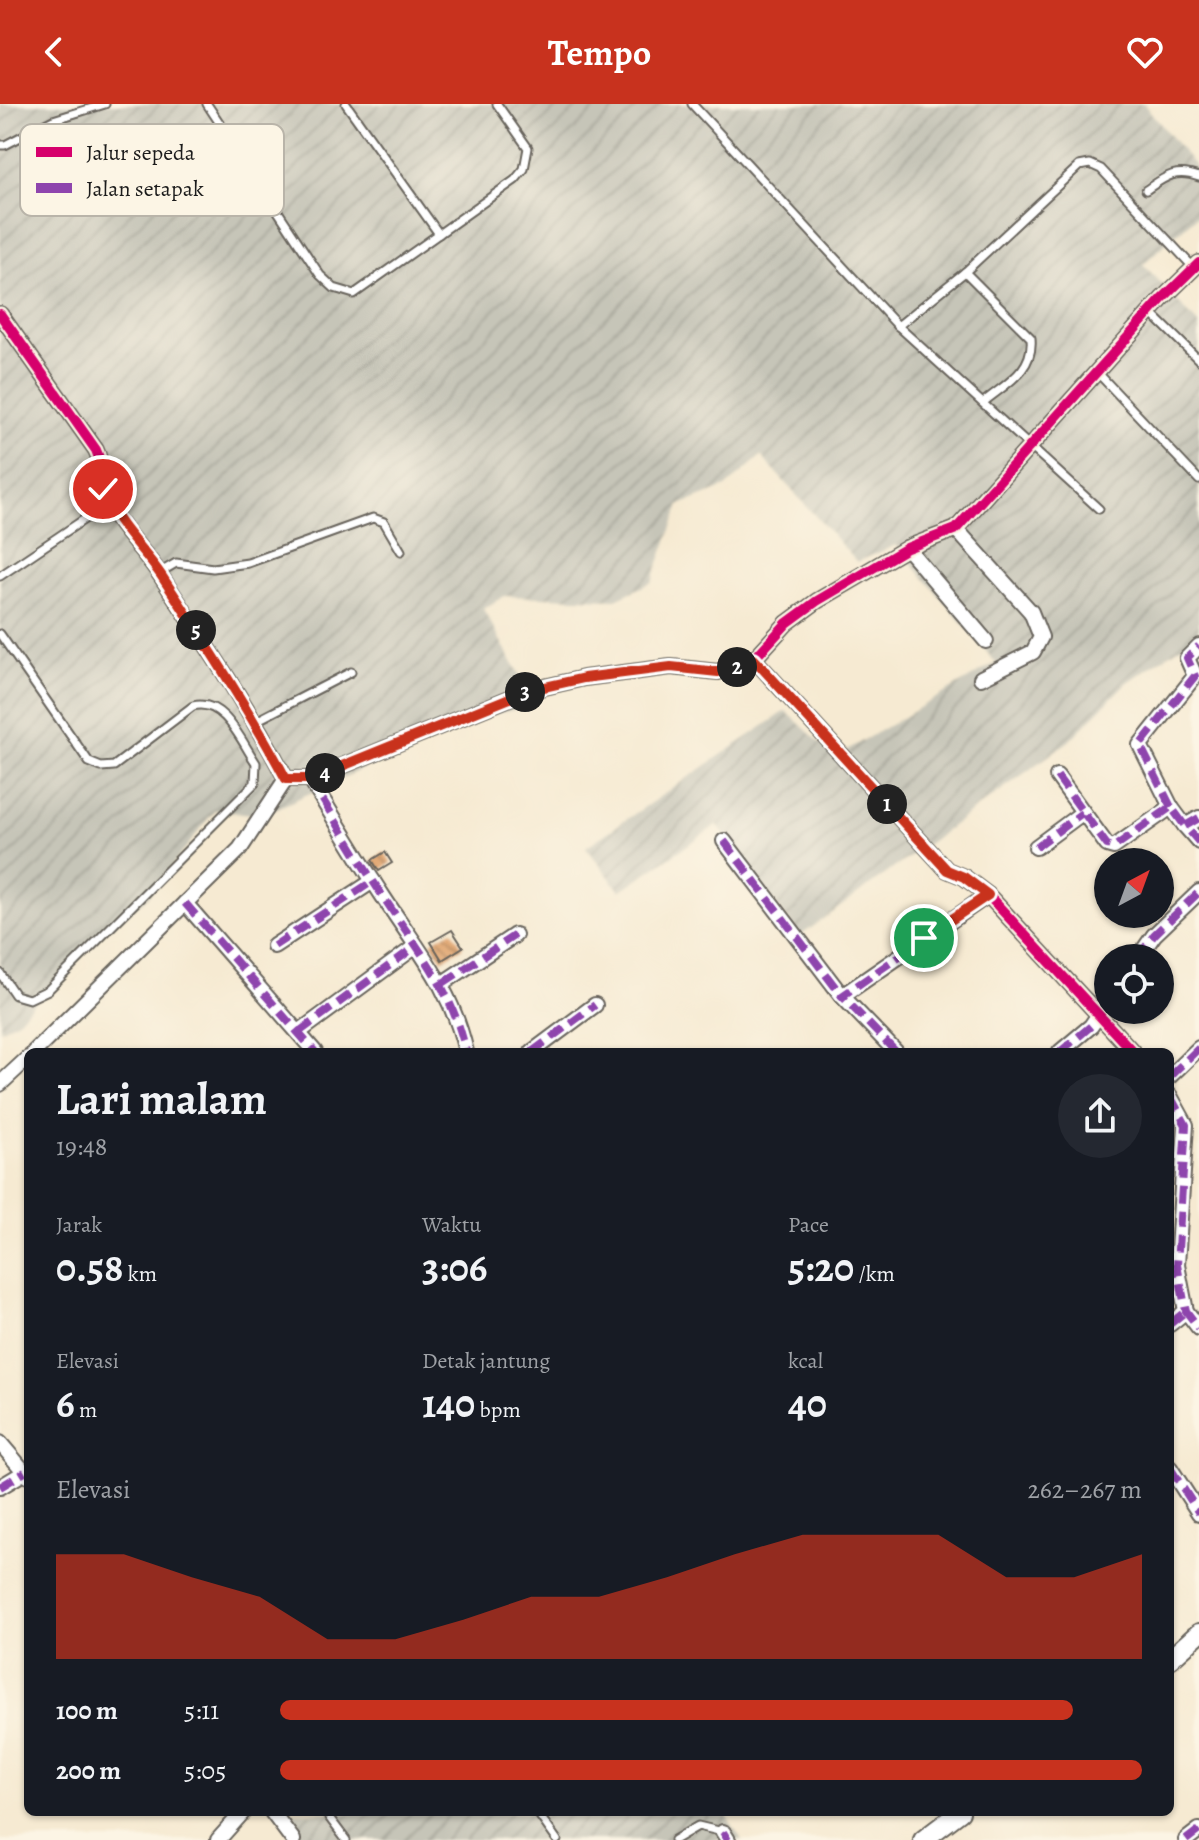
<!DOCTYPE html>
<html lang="id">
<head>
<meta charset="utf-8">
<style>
	:root { --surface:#171b24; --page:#242831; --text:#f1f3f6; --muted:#9ea1a6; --accent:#c8321e }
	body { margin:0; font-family:Alegreya,serif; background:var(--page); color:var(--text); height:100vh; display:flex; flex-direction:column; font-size:30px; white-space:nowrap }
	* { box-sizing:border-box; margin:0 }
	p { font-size:26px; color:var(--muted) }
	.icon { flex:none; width:44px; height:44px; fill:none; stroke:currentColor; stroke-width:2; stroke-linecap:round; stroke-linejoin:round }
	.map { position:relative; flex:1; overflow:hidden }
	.panel { position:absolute; left:24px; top:944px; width:1150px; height:768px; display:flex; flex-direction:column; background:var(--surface); border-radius:12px; box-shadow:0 2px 6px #0004 }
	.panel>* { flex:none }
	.needle { width:52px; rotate:41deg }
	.buttons { position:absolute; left:1094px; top:744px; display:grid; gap:16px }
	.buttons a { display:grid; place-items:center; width:80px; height:80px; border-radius:50%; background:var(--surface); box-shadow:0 2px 6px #0004; font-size:40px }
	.pin { position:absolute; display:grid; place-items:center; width:68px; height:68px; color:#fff; margin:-34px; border:4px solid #fff; border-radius:50%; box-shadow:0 2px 8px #0007 }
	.km { position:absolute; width:40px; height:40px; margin:-20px; border-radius:50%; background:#222; color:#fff; font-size:22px; line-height:40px; text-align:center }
	.round { display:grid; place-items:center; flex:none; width:84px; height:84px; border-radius:42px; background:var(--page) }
	.overview { display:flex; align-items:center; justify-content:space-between; height:136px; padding:0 32px }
	h1 { font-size:44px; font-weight:600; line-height:60px }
	.stats { display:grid; grid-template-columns:repeat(3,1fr); gap:12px; height:136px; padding:8px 32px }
	.stats div { display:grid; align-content:center }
	.stats b { font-size:40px; font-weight:600 }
	.stats small { font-size:22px; font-weight:400 }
	.stats p { font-size:22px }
	.chart { height:224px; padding:16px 32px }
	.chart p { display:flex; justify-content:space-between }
	.chart svg { width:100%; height:144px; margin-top:8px; fill:var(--accent); opacity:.7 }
	ul { padding:0 32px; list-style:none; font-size:26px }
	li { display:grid; grid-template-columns:128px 96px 1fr; align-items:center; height:60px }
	li i { height:20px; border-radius:10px; background:var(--accent) }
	header { display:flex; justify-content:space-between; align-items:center; height:104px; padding:0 32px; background:var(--accent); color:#fff; font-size:36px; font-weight:600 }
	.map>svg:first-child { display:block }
	.industrial { fill:url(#industrial-furrows) }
	.building { fill:url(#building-back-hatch) }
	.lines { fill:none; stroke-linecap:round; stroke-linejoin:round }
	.service-casing { stroke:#68645c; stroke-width:11 }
	.minor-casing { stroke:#68645c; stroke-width:18 }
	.tertiary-casing { stroke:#68645c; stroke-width:22 }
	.service { stroke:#fff; stroke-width:7 }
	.minor { stroke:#fff; stroke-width:14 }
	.tertiary { stroke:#fff; stroke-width:18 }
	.quiet { stroke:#8e44ad; stroke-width:8; stroke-dasharray:16 8; stroke-linecap:butt }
	.cycleway-casing { stroke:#fcf5e5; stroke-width:15 }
	.cycleway { stroke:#d6006c; stroke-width:10 }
	.route-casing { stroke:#fff; stroke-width:16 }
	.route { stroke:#c8321e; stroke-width:10 }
	.key { fill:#fcf5e5; stroke:#b9b4a9; stroke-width:2 }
	.key-label { font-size:22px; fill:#1c1c1c }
</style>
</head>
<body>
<header><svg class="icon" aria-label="back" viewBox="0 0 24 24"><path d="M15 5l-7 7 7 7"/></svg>Tempo<svg class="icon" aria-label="heart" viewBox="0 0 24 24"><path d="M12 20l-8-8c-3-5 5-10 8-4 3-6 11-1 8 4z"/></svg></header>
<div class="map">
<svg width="1199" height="1736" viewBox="0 0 1199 1736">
	<defs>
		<pattern id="industrial-furrows" width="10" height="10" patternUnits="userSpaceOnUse" patternTransform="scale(2)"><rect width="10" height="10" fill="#c6c5b8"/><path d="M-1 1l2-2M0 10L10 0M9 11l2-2" fill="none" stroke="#aaa99e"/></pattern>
		<pattern id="building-back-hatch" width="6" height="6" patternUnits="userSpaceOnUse" patternTransform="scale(2)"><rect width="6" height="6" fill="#e0a36c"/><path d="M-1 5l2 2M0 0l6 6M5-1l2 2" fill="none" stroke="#b58458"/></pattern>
	</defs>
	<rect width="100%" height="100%" fill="#fcf5e5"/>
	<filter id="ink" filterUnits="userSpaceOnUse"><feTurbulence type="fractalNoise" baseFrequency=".0125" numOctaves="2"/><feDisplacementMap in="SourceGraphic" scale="16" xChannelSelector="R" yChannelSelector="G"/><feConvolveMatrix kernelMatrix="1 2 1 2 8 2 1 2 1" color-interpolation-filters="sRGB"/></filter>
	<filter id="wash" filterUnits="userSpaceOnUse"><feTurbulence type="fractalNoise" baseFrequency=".006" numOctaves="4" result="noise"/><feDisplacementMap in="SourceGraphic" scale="32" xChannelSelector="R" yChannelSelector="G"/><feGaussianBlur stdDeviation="1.8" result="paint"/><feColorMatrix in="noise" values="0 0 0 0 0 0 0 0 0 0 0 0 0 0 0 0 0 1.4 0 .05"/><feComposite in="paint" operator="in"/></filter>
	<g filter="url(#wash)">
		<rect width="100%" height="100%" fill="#f6ead2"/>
		<g class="industrial">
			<path d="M0 0H1144L1199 67V110L1143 160 1199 221V530L1126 579 1069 637 800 832 717 721 620 787 586 743 786 607 835 653 996 559 896 441 857 458 761 352 726 383 680 401 652 478 616 495 504 492 483 505 536 601 471 615 262 711 215 706 148 793 78 850 19 915 0 926Z"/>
			<path d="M724 1708 742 1736H304L283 1709Z"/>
		</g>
		<g id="blocks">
			<g class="building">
				<path d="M385 748 392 759 379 767 372 756Z"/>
				<path d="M452 826 463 843 442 856 431 838Z"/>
			</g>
		</g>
	</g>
	<g filter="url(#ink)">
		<use href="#blocks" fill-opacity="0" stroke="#68645c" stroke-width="2"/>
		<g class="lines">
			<defs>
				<g id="service">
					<path d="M207 0 320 171 334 184 354 190 515 76 524 65 528 44 497 0"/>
					<path d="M346 0 439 130"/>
					<path d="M692 0 898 222 1099 405"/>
					<path d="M0 41H5L53 16 105 0"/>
					<path d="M1146 86C1165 73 1175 64 1199 73"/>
					<path d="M965 168 1031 234C1034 266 1007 279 985 297"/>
					<path d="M1150 208 1199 256"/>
					<path d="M898 222 965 168 1079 62 1090 60 1101 65 1194 164"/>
					<path d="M1097 268 1199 376"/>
					<path d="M159 469 176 459 213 464 248 459 373 414 384 418 401 447"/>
					<path d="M0 472 107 400"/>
					<path d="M0 530 89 658 101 663 114 662 193 602C224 594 241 637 256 659L255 679 48 886 29 895 15 891 0 869"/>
					<path d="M256 617 351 568"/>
					<path d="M325 1708 346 1736"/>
					<path d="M537 1708 557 1736"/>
					<path d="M674 1736 698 1722 723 1728"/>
				</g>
				<g id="minor">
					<path d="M0 210 96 346C105 365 99 382 107 399 120 425 145 447 161 472 205 539 249 604 286 675H310L527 587 584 574 671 563 718 568 754 555 787 519 817 497 907 444 956 425 1162 195 1199 159"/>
					<path d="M956 425 1031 508 1041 533 1033 548 981 574"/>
					<path d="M907 444 986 537"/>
					<path d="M754 555 947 766 964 773 988 791 1133 948"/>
					<path d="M1057 672 1107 741 1114 743 1171 703 1185 722"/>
					<path d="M310 675C334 714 357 753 382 791 417 845 452 884 466 948"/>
					<path d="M1171 703 1140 641 1195 572 1187 554 1199 542"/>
					<path d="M1199 714 1185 722 1199 738"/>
					<path d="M724 737 842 892"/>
					<path d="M1036 743 1082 709"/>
					<path d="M185 799 315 948"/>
					<path d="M274 842 373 777"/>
					<path d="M1138 854 1154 831 1199 788"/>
					<path d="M443 879 515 831"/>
					<path d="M299 928 416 842"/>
					<path d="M34 948 240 745 286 675"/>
					<path d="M532 948 595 901"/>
					<path d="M896 948 842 892 988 791"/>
					<path d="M1060 948 1091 922 1108 897"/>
					<path d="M1170 972 1199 944"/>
					<path d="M0 980 28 954"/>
					<path d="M1170 992 1186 1021 1177 1161 1186 1207 1199 1224"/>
					<path d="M1170 1220 1186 1207"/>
					<path d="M0 1339 28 1372"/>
					<path d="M1170 1364 1199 1409"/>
					<path d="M0 1383 25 1368"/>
					<path d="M272 1708 293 1736"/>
					<path d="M723 1728 728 1736"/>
					<path d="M218 1736 243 1708"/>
					<path d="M1186 1736 1199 1726"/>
				</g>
				<g id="tertiary">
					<path d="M1170 1555 1199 1529"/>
					<path d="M923 1736 960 1708"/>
				</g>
			</defs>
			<use href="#service" class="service-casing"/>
			<use href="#minor" class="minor-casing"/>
			<use href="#tertiary" class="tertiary-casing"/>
			<use href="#service" class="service"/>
			<use href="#minor" class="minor"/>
			<use href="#tertiary" class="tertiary"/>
			<g class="quiet">
				<path d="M1057 672 1107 741 1114 743 1171 703 1185 722"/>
				<path d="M310 675C334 714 357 753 382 791 417 845 452 884 466 948"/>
				<path d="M1171 703 1140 641 1195 572 1187 554 1199 542"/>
				<path d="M1199 714 1185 722 1199 738"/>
				<path d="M724 737 842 892"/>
				<path d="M1036 743 1082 709"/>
				<path d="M185 799 315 948"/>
				<path d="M274 842 373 777"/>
				<path d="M1138 854 1154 831 1199 788"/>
				<path d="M443 879 515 831"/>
				<path d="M299 928 416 842"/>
				<path d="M532 948 595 901"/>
				<path d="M896 948 842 892 988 791"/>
				<path d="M1060 948 1091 922 1108 897"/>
				<path d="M1170 972 1199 944"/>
				<path d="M1170 992 1186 1021 1177 1161 1186 1207 1199 1224"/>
				<path d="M1170 1220 1186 1207"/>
				<path d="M1170 1364 1199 1409"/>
				<path d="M0 1383 25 1368"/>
				<path d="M723 1728 728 1736"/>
				<path d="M1186 1736 1199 1726"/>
			</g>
			<defs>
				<g id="cycleway">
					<path d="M0 210 96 346C105 365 99 382 107 399 120 425 145 447 161 472 205 539 249 604 286 675H310L527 587 584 574 671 563 718 568 754 555 787 519 817 497 907 444 956 425 1162 195 1199 159"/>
					<path d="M754 555 947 766 964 773 988 791 1133 948"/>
				</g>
			</defs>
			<use href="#cycleway" class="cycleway-casing"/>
			<use href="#cycleway" class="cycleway"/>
		</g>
	</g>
	<g class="lines" filter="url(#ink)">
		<defs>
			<path id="route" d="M103 385C113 418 142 443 161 471 205 538 248 604 286 675H310L527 587 584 574 671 563 718 568 754 555 947 766 964 773 988 791 924 834"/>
		</defs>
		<use href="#route" class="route-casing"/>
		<use href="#route" class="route"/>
	</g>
	<rect x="20" y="20" width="264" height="92" rx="12" class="key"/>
	<rect x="36" y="43" width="36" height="10" fill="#d6006c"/>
	<rect x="36" y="79" width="36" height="10" fill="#8e44ad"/>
	<g class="key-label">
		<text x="86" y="56">Jalur sepeda</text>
		<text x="86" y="92">Jalan setapak</text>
	</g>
</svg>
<div class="buttons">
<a><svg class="needle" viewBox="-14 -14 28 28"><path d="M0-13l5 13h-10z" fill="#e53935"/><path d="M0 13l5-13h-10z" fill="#9ea1a6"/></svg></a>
<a><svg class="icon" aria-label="locate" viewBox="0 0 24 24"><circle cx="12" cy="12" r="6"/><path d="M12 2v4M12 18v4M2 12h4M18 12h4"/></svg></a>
</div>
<div class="pin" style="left:924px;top:834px;background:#1e9e55"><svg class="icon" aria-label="arrive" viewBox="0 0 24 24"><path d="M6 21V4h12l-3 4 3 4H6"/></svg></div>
<div class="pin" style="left:103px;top:385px;background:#d93025"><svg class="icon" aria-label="check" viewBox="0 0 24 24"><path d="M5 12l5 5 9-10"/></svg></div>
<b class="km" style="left:887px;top:700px">1</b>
<b class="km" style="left:737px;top:563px">2</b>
<b class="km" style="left:525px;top:588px">3</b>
<b class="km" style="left:325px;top:669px">4</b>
<b class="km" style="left:196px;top:526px">5</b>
<section class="panel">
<div class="overview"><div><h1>Lari malam</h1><p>19:48</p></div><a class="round"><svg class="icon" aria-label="share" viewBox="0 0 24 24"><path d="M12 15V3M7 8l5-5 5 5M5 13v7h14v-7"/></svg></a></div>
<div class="stats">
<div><p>Jarak</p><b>0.58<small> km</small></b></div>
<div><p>Waktu</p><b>3:06</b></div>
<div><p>Pace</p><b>5:20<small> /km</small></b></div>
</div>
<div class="stats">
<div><p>Elevasi</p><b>6<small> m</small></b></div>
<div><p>Detak jantung</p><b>140<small> bpm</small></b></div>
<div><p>kcal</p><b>40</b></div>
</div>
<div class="chart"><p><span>Elevasi</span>262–267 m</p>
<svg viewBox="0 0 160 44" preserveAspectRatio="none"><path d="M0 44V12L10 12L20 19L30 25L40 38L50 38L60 32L70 25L80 25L90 19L100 12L110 6L120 6L130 6L140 19L150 19L160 12V44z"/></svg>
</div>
<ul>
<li><b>100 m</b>5:11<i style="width:92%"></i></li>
<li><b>200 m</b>5:05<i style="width:100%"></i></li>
</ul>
</section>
</div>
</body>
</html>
